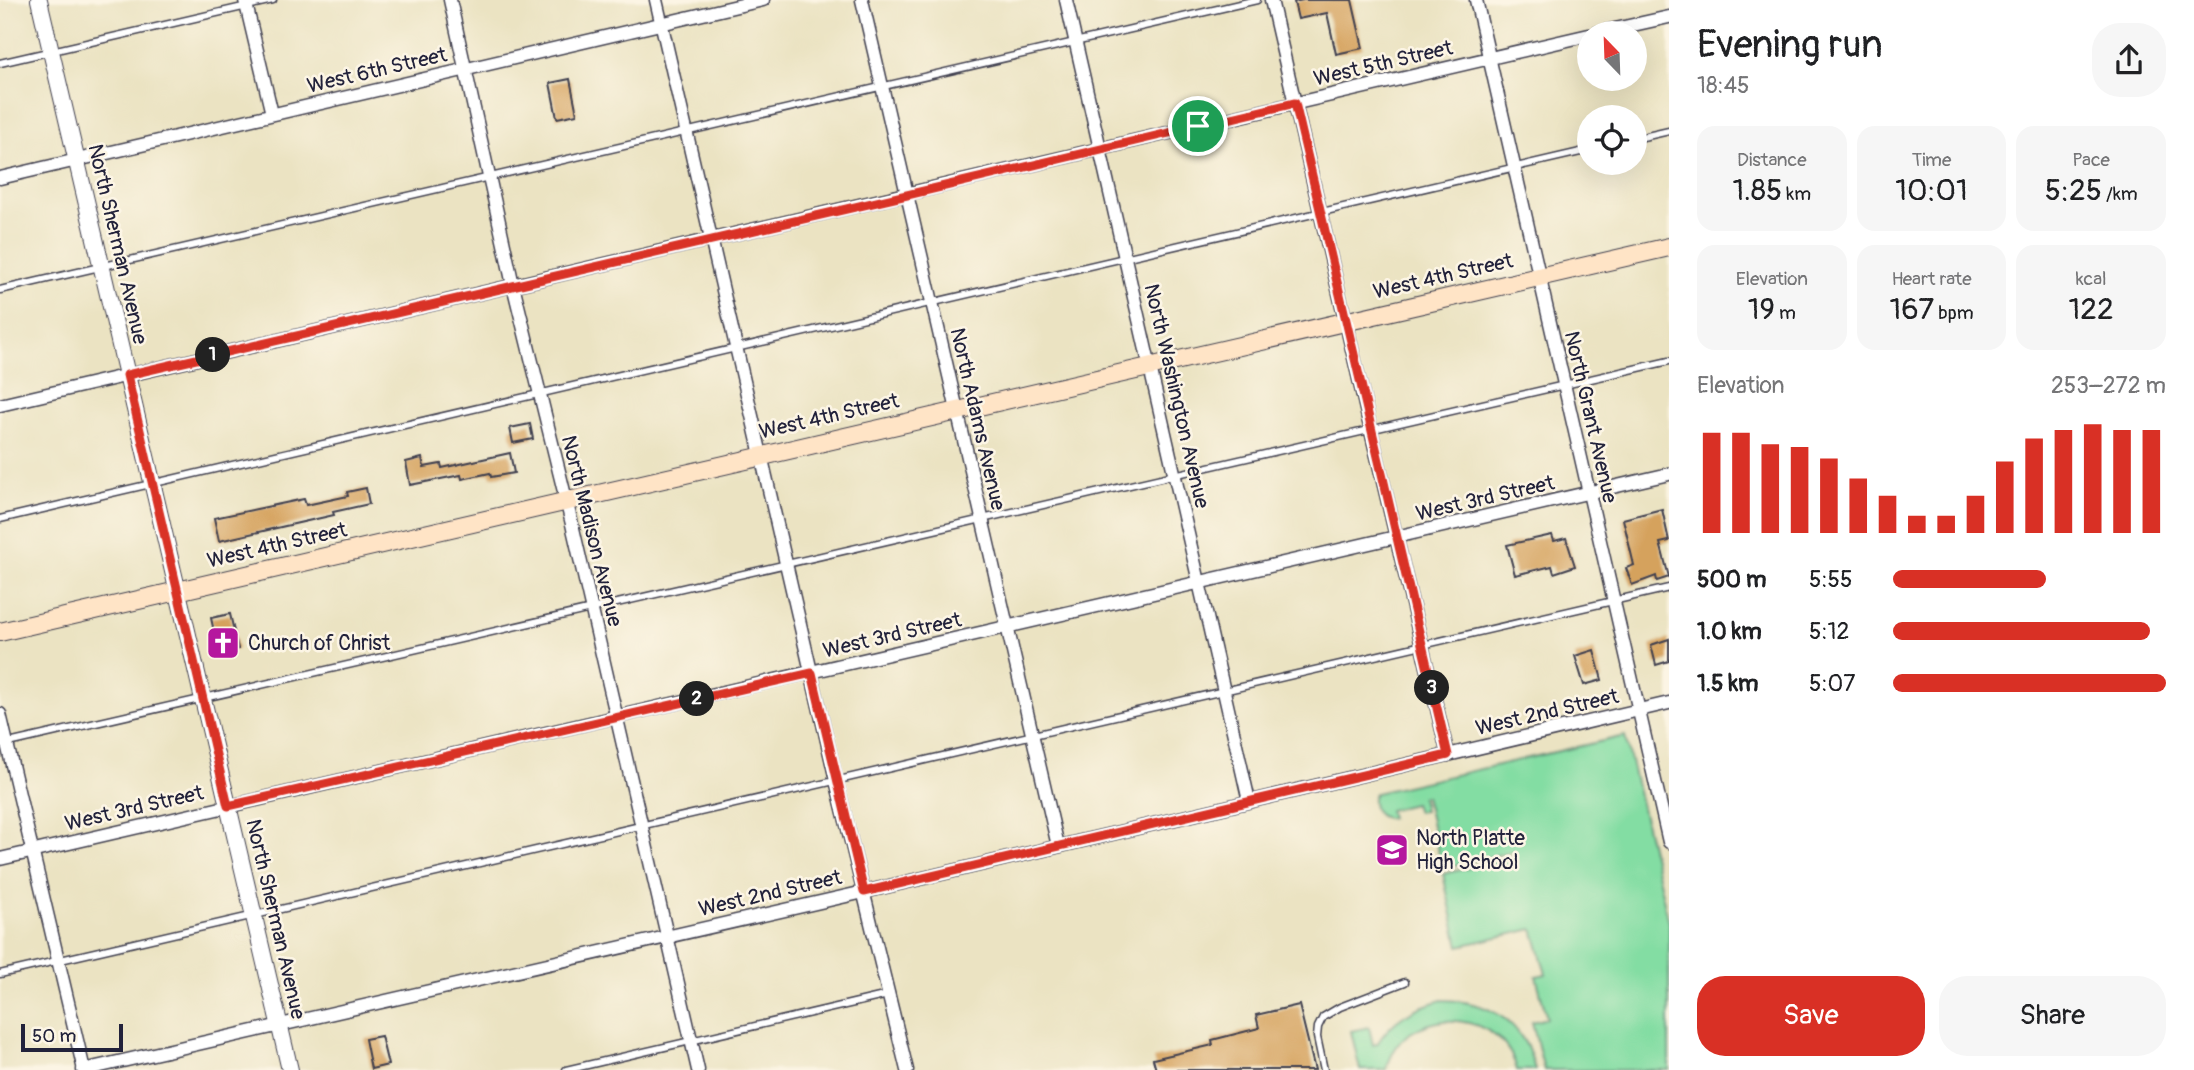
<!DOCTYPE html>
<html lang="en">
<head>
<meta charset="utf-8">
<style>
	:root { --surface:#fff; --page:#f6f6f6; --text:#202124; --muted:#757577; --accent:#d93025 }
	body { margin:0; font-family:Pangolin,sans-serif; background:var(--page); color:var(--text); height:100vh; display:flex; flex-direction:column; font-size:26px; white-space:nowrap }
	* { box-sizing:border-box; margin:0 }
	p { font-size:23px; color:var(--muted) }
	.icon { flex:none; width:38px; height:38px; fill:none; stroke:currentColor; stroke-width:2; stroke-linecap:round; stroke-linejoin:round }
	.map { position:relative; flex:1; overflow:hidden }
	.drawer { display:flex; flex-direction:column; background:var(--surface); width:525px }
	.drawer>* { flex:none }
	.needle { width:46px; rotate:337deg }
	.controls { position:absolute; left:1577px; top:21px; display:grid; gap:14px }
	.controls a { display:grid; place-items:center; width:70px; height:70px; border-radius:50%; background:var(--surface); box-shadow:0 7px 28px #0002; font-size:35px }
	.scale { position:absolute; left:21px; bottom:18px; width:102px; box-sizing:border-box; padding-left:7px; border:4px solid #22223b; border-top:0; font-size:19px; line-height:24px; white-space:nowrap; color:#22223b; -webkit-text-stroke:5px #fcf5e5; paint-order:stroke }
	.pin { position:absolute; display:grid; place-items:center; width:60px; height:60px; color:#fff; margin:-30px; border:4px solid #fff; border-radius:50%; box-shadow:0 2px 7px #0007 }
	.km { position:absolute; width:35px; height:35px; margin:-18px; border-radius:50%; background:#222; color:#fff; font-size:19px; line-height:35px; text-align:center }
	.round { display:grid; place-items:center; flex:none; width:74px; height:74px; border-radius:28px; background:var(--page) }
	.overview { display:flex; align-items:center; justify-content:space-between; height:119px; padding:0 28px }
	h1 { font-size:38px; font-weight:600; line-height:52px }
	.stats { display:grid; grid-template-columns:repeat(3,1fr); gap:10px; height:119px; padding:7px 28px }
	.stats div { display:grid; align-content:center; border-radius:18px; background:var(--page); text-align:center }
	.stats b { font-size:30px; font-weight:600 }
	.stats small { font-size:19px; font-weight:400 }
	.stats p { font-size:19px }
	.chart { height:196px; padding:14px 28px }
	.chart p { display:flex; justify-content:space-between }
	.chart svg { width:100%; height:126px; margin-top:7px; stroke:var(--accent); stroke-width:6 }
	.primary-button { display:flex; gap:14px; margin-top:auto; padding:14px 28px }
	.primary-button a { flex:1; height:80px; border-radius:28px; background:var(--accent); color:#fff; font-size:28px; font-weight:600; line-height:80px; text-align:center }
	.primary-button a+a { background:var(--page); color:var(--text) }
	ul { padding:0 28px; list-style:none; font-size:23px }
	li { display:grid; grid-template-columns:112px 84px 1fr; align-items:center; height:52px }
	li i { height:18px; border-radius:9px; background:var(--accent) }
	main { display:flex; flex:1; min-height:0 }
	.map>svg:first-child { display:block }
	.green { fill:#83dda3; stroke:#52806f; stroke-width:2 }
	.building { fill:#d5a25d }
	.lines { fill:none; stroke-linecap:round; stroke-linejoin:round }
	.service-casing { stroke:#403f4f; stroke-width:9 }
	.minor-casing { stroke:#403f4f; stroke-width:15 }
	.tertiary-casing { stroke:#403f4f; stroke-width:18 }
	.secondary-casing { stroke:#403f4f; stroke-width:20 }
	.service { stroke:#fff; stroke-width:6 }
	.minor { stroke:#fff; stroke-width:12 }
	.tertiary { stroke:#fff; stroke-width:16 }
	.secondary { stroke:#ffe4c6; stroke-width:18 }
	.route-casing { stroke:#fff; stroke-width:14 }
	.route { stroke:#d93025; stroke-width:9 }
	.labels { text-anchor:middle; stroke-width:5; stroke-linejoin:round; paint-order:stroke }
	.street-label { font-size:21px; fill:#22223b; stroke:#fcf5e5 }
	.poi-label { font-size:21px; fill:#22223b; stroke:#fcf5e5; text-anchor:start }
</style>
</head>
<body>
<main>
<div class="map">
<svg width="1669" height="1070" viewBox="0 0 1669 1070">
	<rect width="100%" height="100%" fill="#fcf5e5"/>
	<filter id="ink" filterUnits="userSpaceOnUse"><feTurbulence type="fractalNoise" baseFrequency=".0143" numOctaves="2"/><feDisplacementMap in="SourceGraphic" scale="14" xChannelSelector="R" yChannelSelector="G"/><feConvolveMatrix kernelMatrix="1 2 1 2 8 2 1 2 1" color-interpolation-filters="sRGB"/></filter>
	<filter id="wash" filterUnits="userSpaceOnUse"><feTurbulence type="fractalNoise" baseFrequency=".00686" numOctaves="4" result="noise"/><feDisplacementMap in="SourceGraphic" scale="28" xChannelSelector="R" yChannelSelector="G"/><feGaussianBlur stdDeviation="1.57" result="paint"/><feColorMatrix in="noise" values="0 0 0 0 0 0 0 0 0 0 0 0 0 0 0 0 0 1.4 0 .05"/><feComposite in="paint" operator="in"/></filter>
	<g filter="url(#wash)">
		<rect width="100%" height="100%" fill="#ebe3c2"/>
		<g class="green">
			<path d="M1625 736 1669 923V1070H1544L1532 1022 1547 1018 1536 976 1546 974 1533 929 1459 946 1443 874 1515 857V851L1442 868 1425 796 1421 797 1424 811 1417 812 1414 804 1389 810 1391 818C1377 819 1372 809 1373 797L1375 793Z"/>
			<path d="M1442 1000C1490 1001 1524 1022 1535 1070H1517C1505 1021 1443 1006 1405 1037 1395 1045 1390 1058 1386 1070H1360L1351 1031 1369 1027 1373 1045 1377 1044C1392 1019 1415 1007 1442 1000Z"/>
		</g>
		<g id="blocks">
			<g class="building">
				<path d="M1303 0H1352L1363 48 1336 54 1327 13 1298 19 1294 2Z"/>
				<path d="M570 79 577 114 557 118 550 83Z"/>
				<path d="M530 424 533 439 513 443 510 428Z"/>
				<path d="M510 453 514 473 491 477 490 473 462 479 461 475 410 485 406 462 422 458 424 467 441 464 442 468Z"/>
				<path d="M366 488 369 504 333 512 334 515 219 541 214 518 304 499 306 505 348 496 347 492Z"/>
				<path d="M1662 509 1669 541 1660 543 1669 577 1657 581 1656 576 1632 585 1626 568 1634 565 1623 519Z"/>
				<path d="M1552 535 1554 541 1566 538 1575 566 1554 573 1552 566 1515 575 1507 545Z"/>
				<path d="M230 614 238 649 219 654 211 618Z"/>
				<path d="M1669 639V661L1656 665 1651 645Z"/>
				<path d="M1594 650 1602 680 1584 685 1575 656Z"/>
				<path d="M1299 1005 1315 1070H1156L1153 1059 1213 1045 1212 1040 1259 1028 1256 1015Z"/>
				<path d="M381 1036 388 1065 371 1069 365 1039Z"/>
			</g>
		</g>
	</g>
	<g filter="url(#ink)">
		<use href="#blocks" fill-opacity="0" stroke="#403f4f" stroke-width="2"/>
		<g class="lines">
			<defs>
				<g id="service">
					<path d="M0 63 273 0"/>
					<path d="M1634 139 1669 131"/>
					<path d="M0 290 1257 0"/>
					<path d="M0 519 1589 150"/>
					<path d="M0 745 1669 361"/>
					<path d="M0 974 1669 588"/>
					<path d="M566 1070 888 995"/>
					<path d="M1324 1070 1317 1037 1318 1027 1323 1017 1340 1007 1405 982"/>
				</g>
				<g id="minor">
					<path d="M245 0 272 114"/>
					<path d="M450 0 513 285 572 524 698 1070"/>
					<path d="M656 0 836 780 907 1070"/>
					<path d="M862 0 1058 846"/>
					<path d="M1066 0 1249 801"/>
					<path d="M1271 0 1371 431 1448 755"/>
					<path d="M1476 0 1669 842"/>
					<path d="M1597 33 1669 17"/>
					<path d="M0 178 763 0"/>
					<path d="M0 405 1589 35"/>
					<path d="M0 714 84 1070"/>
					<path d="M0 859 1669 474"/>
					<path d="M83 1070 864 892 1669 703"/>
				</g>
				<path id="tertiary" d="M39 0 290 1070"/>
				<path id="secondary" d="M0 632 1669 247"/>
			</defs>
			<use href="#service" class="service-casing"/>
			<use href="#minor" class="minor-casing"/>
			<use href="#tertiary" class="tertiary-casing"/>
			<use href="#secondary" class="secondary-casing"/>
			<use href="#service" class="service"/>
			<use href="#minor" class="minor"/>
			<use href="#tertiary" class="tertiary"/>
			<use href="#secondary" class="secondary"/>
		</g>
	</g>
	<g class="lines" filter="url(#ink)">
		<defs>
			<path id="route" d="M1295 103 1448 755 864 892 812 673 228 806 127 375 907 195Z"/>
		</defs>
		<use href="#route" class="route-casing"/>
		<use href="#route" class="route"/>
	</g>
	<defs>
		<symbol id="church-square" viewBox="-11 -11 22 22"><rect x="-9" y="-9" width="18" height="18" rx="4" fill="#b5179e" stroke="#fcf5e5"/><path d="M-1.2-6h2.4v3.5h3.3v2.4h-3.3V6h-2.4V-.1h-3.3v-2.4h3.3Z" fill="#fff"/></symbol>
		<symbol id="school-square" viewBox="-11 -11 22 22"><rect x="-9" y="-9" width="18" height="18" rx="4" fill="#b5179e" stroke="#fcf5e5"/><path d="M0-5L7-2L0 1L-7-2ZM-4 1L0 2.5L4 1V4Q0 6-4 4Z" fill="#fff"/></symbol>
	</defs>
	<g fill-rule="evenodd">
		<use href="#church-square" x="204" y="624" width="38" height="38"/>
		<use href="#school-square" x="1373" y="831" width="38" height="38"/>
	</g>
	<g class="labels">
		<g class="street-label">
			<text transform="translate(1383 63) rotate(-13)" y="7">West 5th Street</text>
			<text transform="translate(377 70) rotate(-13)" y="7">West 6th Street</text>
			<text transform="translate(118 244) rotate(77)" y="7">North Sherman Avenue</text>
			<text transform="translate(1443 276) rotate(-13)" y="7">West 4th Street</text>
			<text transform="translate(1177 396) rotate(77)" y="7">North Washington Avenue</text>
			<text transform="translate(829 416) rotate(-13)" y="7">West 4th Street</text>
			<text transform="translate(1591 417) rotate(77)" y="7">North Grant Avenue</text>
			<text transform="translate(978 419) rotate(77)" y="7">North Adams Avenue</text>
			<text transform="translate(1485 498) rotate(-13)" y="7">West 3rd Street</text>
			<text transform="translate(592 531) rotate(76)" y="7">North Madison Avenue</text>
			<text transform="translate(277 545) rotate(-13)" y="7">West 4th Street</text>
			<text transform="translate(892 635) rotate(-13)" y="7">West 3rd Street</text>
			<text transform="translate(1547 712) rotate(-13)" y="7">West 2nd Street</text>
			<text transform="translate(134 808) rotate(-13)" y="7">West 3rd Street</text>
			<text transform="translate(770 893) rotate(-13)" y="7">West 2nd Street</text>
			<text transform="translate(276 919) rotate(77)" y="7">North Sherman Avenue</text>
		</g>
		<g class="poi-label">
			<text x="248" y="650">Church of Christ</text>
			<text x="1416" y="845">North Platte<tspan x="1416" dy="24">High School</tspan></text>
		</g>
	</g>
</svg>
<div class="controls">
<a><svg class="needle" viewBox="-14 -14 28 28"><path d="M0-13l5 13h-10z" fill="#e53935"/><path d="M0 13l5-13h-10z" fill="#757577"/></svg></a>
<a><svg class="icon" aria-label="locate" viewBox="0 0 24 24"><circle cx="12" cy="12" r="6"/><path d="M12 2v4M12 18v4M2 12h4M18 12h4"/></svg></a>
</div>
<div class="scale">50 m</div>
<div class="pin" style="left:1198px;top:126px;background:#1e9e55"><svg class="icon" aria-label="arrive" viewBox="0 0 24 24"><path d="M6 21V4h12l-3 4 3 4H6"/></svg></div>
<b class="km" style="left:213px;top:355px">1</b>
<b class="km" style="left:697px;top:699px">2</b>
<b class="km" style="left:1432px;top:688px">3</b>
</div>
<section class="drawer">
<div class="overview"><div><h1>Evening run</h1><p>18:45</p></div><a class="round"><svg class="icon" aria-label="share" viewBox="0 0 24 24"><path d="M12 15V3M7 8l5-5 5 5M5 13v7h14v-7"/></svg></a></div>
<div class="stats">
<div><p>Distance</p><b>1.85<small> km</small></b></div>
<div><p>Time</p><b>10:01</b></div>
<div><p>Pace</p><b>5:25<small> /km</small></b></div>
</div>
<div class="stats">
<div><p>Elevation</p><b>19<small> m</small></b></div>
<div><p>Heart rate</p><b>167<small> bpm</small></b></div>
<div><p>kcal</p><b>122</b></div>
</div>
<div class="chart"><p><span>Elevation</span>253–272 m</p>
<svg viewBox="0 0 160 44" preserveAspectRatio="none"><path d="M5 44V9M15 44V9M25 44V13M35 44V14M45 44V18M55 44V25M65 44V31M75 44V38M85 44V38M95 44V31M105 44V19M115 44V11M125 44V8M135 44V6M145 44V8M155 44V8"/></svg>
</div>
<ul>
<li><b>500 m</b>5:55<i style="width:56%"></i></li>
<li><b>1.0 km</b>5:12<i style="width:94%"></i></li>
<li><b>1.5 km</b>5:07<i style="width:100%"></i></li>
</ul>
<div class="primary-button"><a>Save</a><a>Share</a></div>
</section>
</main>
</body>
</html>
